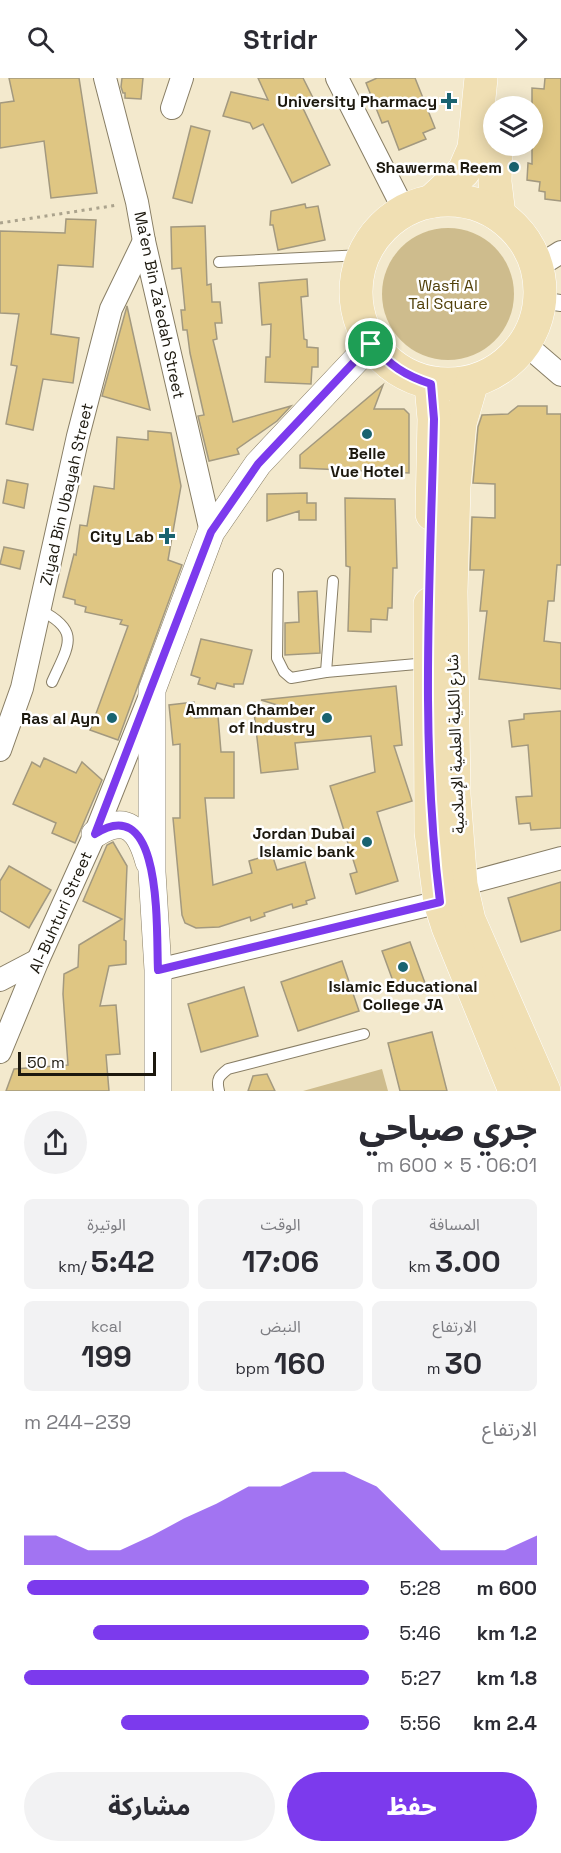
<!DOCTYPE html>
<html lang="ar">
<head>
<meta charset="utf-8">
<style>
	:root { --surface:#fff; --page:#f2f2f3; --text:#2b2b33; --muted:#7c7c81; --accent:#7c3aed }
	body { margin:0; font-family:"Space Grotesk","Noto Sans Arabic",sans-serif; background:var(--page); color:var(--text); direction:rtl; height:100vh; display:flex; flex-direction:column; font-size:22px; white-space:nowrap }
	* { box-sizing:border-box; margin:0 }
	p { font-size:20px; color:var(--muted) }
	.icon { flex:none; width:33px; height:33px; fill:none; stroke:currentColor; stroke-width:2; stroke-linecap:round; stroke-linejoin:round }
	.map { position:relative; height:1013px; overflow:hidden; direction:ltr }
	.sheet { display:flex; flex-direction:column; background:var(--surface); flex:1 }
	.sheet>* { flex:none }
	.buttons { position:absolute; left:483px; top:18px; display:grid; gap:12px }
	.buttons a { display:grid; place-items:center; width:60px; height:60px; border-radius:50%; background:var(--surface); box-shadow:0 3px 15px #0003; font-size:30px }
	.scale { position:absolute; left:18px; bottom:15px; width:138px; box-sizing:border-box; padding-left:6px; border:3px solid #1c180e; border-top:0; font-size:16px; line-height:21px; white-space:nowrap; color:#1c180e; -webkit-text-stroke:4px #fff; paint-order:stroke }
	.pin { position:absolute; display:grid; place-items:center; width:51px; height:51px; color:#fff; margin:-26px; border:3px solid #fff; border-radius:50%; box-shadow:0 2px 6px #0007 }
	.round { display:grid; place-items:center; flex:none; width:63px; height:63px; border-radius:32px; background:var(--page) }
	.overview { display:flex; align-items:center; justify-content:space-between; height:102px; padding:0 24px }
	h1 { font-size:33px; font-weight:800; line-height:45px }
	.figures { display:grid; grid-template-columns:repeat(3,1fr); gap:9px; height:102px; padding:6px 24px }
	.figures div { display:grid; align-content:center; border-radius:9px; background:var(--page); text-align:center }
	.figures b { font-size:30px; font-weight:800 }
	.figures small { font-size:16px; font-weight:400 }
	.figures p { font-size:16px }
	.chart { height:168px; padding:12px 24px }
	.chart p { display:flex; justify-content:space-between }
	.chart svg { width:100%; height:108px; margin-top:6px; fill:var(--accent); opacity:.7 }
	.cta { display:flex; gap:12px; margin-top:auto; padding:12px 24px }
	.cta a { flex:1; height:69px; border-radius:36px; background:var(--accent); color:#fff; font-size:24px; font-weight:800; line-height:69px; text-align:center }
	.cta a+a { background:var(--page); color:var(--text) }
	ul { padding:0 24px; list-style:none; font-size:20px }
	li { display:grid; grid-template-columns:96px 72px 1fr; align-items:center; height:45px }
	li i { height:15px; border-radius:8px; background:var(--accent) }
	header { display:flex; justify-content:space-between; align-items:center; height:78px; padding:0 24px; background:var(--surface); font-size:27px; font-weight:800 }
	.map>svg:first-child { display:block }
	.green { fill:#cebc8d }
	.building { fill:#dfc683; stroke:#a3997f; stroke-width:1.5 }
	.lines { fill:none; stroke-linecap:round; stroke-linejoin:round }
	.service-casing { stroke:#887e65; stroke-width:12 }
	.pedestrian-casing { stroke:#887e65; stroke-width:18 }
	.minor-casing { stroke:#887e65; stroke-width:24 }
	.tertiary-casing { stroke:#887e65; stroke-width:28 }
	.primary-casing { stroke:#fff; stroke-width:34 }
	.path { stroke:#aba38d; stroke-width:3; stroke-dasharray:3 4.5; stroke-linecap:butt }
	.service { stroke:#fff; stroke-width:10 }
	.pedestrian { stroke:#fff; stroke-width:16 }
	.minor { stroke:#fff; stroke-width:22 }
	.tertiary { stroke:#fff; stroke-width:27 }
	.primary { stroke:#f0dfb3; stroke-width:33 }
	.route-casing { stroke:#fff; stroke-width:12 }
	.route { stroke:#7c3aed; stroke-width:8 }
	.poi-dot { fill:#196370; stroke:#fff; stroke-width:2 }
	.labels { text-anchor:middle; stroke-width:5; stroke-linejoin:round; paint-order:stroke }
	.poi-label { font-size:16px; font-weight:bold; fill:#1c180e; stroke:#fff; text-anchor:end }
	.park-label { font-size:16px; fill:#52410b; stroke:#fff }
	.street-label { font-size:16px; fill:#1c180e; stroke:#fff }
</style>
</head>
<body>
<header><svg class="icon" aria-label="forward" viewBox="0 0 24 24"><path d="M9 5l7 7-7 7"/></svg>Stridr<svg class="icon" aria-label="search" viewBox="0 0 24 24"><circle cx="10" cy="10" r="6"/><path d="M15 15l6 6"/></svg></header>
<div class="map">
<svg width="561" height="1013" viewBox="0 0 561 1013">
	<rect width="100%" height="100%" fill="#f3e9cd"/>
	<g class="green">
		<circle cx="448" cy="216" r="66"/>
		<path d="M382 991 388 1013H303Z"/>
	</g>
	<g class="building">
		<path d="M9 0H79L97 115 51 120 44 63 0 70V25L14 23Z"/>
		<path d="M122 0H143L141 21 125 20V15H123L121 9Z"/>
		<path d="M258 0H303L313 20 301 26 330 87 292 105 263 46 253 51 250 45 223 38 231 14 268 22Z"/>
		<path d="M377 0H415L435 50 423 55 426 61 399 72 388 43 382 45 366 5Z"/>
		<path d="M545 0H561V123L545 121V114L539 113 540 104 527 102 528 85 532 86V10L544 11Z"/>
		<path d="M191 48 210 53 192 125 173 120Z"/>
		<path d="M305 126 306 130 318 128 325 162 278 172 273 147H270L271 133Z"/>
		<path d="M66 141 96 142 93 189 58 187 51 256 79 260 73 305 43 301 33 352 6 346 17 288 11 287 19 236 0 235V153L65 155Z"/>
		<path d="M205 148 207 207 211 206 212 224H220L222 245H215L217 261 213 262 233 344 291 328 277 343 237 371 239 376 209 383 198 338 204 337 190 275 187 252H183L181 232H185L181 190 172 191 171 149Z"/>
		<path d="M307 201 308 218 301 219 304 261 307 262V269L318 270V289H312L311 306 265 304 266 279H270L271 246 262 247 259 205Z"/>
		<path d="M127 228 150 332 102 318Z"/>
		<path d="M383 307 374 331H404L409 336V395L300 390V377Z"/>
		<path d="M518 328H547V336H561V487H557L554 523H548L544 563 561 565V611L479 601 487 533H480L484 492H470L472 439 495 440V406L473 405 478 349 482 337 508 336Z"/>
		<path d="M148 353 171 355 181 408 168 482 182 487 118 662 90 652 128 548 120 546 122 542 85 534 86 529 75 526V522L63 519 74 476 76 477 80 447 87 448 94 408 114 411 117 359 148 362Z"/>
		<path d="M7 402 28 406 24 430 3 425Z"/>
		<path d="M307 415V425H316V442H299V433L267 443V416Z"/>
		<path d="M345 420 395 421 397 490H393L392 530H388L387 542 371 541V554L348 553 350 489 346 488Z"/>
		<path d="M4 469 24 473 20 491 0 486Z"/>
		<path d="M317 513 320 575 285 577V545L299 544 298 514Z"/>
		<path d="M201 561 252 572 243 606H234V609L217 605 215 611 198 606 200 600 191 597Z"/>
		<path d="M396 608 402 667 394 668 412 723 377 734 398 803 356 816 350 796 357 794 330 708 375 694 371 658 295 665 298 691 261 695 254 634 290 631 261 622Z"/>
		<path d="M194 624 195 640 218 638 221 674H234V720H205L213 807 252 795 249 783 272 776 277 792 305 784 315 820 306 823 307 826 293 830 292 826 264 835 265 838 251 843 250 839 219 849 196 850 185 845 182 837 173 740H180V666L173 667 169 627Z"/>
		<path d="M561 633V750L531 752 530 745 519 746 516 719 532 718 528 667 512 669 509 643 524 641V636Z"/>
		<path d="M44 680 76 695 82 684 102 702 75 765 52 755 56 745 13 726 32 684 40 689Z"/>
		<path d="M113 764 127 788 124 862 126 863V886L109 888 100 928 116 927 120 976 106 977 109 1013H6L14 991 68 987 63 916 64 896 78 889 79 867 122 841 83 823 107 767Z"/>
		<path d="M9 788 51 812 29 850 0 833V803Z"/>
		<path d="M561 804V852L521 864 508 820Z"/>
		<path d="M410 864 425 905 397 914 382 873Z"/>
		<path d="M342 883 359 933 298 953 281 904Z"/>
		<path d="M244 909 258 958 201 974 188 926Z"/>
		<path d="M432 954 447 1013H400L388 965Z"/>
		<path d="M267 996 275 1013H248L253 998Z"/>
	</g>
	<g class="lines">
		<defs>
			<g id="service">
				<path d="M219 184 363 177"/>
				<path d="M278 496 277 580 284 594 291 600 326 594 428 585"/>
				<path d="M40 532C82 553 68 568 52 604"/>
				<path d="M326 594 333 503"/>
				<path d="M219 1013C216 1001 219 998 228 991L364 956"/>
			</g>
			<path id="pedestrian" d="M540 222 561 225"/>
			<g id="minor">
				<path d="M105 0 137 124 144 163 211 454"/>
				<path d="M337 0 404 132"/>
				<path d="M172 30 182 0"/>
				<path d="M537 189 561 174"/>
				<path d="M525 266 561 297"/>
				<path d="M0 672 22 610 78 358 111 231 144 163"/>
				<path d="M461 807 561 780"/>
				<path d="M158 892 440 824"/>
				<path d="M0 902 38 882"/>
				<path d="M0 974 38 882 95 756 150 618"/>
			</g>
			<g id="tertiary">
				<path d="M95 756C127 735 140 752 149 784"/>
				<path d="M158 1013V892L152 794V612L211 454 258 386 371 266"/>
			</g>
			<g id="primary">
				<path d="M496 68 495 104 499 137"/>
				<circle cx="448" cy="214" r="92"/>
				<path d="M432 123 464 93 474 70 481 0"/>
				<path d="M472 304 460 345 454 409 451 514 454 717 461 807 469 842 544 1013"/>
				<path d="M431 306 434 341 432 436"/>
				<path d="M430 526 431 754 440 824 448 849 515 1013"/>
			</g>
		</defs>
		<use href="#service" class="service-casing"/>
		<use href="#pedestrian" class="pedestrian-casing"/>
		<use href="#minor" class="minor-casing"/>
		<use href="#tertiary" class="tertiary-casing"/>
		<use href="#primary" class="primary-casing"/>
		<path class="path" d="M0 145 118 127"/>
		<use href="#service" class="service"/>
		<use href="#pedestrian" class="pedestrian"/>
		<use href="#minor" class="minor"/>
		<use href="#tertiary" class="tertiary"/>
		<use href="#primary" class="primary"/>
	</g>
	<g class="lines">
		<defs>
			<path id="route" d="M371 266C391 288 404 297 431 306L434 341C430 501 420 664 440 824L158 892C156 856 164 711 95 756L211 454 258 386Z"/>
		</defs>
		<use href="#route" class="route-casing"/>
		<use href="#route" class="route"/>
	</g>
	<g class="poi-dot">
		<path d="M446 14h6v6h6v6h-6v6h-6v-6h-6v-6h6z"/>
		<circle cx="514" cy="89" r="6"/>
		<circle cx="367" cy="356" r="6"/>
		<path d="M164 449h6v6h6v6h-6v6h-6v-6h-6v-6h6z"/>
		<circle cx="112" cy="640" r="6"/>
		<circle cx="327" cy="640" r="6"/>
		<circle cx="367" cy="764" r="6"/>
		<circle cx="403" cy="889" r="6"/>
	</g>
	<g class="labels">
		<g class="poi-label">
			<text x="437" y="29">University Pharmacy</text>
			<text x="502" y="95">Shawerma Reem</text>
			<text x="367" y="381" text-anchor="middle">Belle<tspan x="367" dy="18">Vue Hotel</tspan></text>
			<text x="154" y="464">City Lab</text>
			<text x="315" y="637">Amman Chamber<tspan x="315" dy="18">of Industry</tspan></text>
			<text x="100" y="646">Ras al Ayn</text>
			<text x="355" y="761">Jordan Dubai<tspan x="355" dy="18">Islamic bank</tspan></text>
			<text x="403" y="914" text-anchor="middle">Islamic Educational<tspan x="403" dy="18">College JA</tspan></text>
		</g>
		<g class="park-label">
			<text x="448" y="213">Wasfi Al<tspan x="448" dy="18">Tal Square</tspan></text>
		</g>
		<g class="street-label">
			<text transform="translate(160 227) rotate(78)" y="6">Ma'en Bin Za'edah Street</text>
			<text transform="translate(66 416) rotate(-77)" y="6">Ziyad Bin Ubayah Street</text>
			<text transform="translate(455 666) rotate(-92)" y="6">شارع الكلية العلمية الإسلامية</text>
			<text transform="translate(60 834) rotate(-66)" y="6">Al-Buhturi Street</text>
		</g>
	</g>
</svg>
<div class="buttons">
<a><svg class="icon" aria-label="layers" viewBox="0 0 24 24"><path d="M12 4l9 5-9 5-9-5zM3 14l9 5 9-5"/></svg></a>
</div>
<div class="scale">50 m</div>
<div class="pin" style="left:371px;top:266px;background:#1e9e55"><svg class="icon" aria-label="arrive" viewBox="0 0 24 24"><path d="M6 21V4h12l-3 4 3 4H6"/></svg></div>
</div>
<section class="sheet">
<div class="overview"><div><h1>جري صباحي</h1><p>06:01 · 5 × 600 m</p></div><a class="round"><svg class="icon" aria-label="share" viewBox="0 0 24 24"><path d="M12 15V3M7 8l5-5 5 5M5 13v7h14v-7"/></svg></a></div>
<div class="figures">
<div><p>المسافة</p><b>3.00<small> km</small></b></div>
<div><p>الوقت</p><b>17:06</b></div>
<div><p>الوتيرة</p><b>5:42<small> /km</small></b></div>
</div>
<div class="figures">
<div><p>الارتفاع</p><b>30<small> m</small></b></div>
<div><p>النبض</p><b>160<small> bpm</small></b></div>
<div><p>kcal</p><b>199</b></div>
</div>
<div class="chart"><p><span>الارتفاع</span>239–244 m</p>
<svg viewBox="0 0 160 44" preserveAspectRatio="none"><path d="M0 44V32L10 32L20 38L30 38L40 32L50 25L60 19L70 12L80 12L90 6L100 6L110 12L120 25L130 38L140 38L150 38L160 32V44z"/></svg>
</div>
<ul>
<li><b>600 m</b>5:28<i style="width:99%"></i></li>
<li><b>1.2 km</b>5:46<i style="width:80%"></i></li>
<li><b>1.8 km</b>5:27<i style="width:100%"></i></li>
<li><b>2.4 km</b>5:56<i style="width:72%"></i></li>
</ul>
<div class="cta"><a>حفظ</a><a>مشاركة</a></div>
</section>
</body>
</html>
